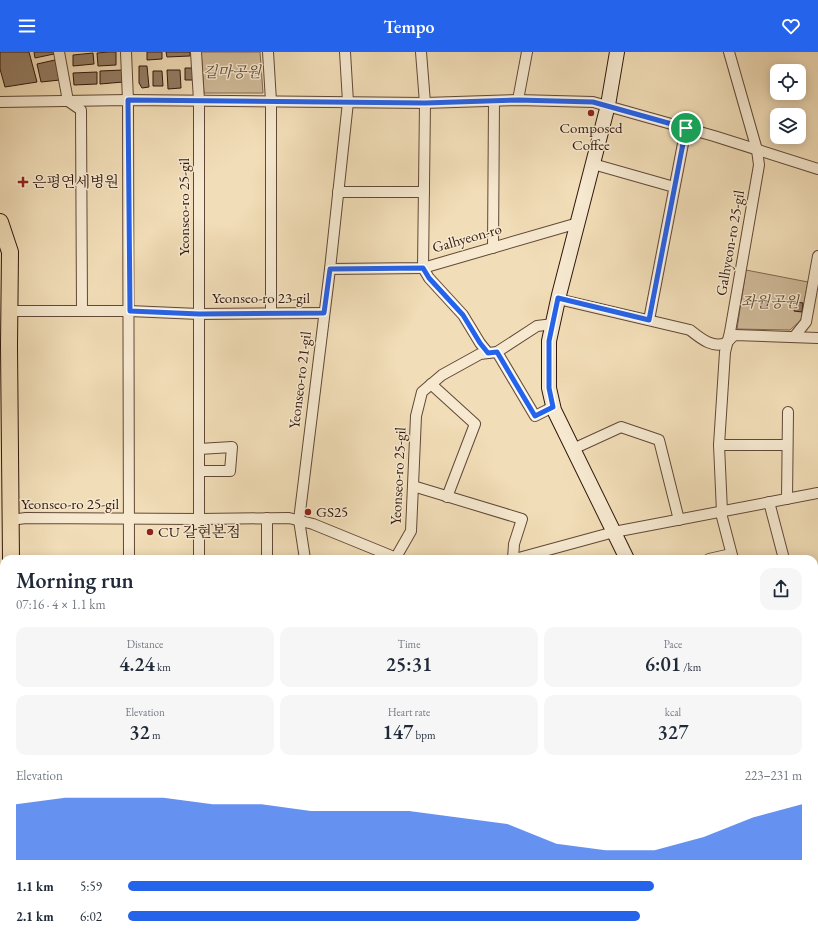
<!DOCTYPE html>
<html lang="en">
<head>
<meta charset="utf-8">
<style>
	:root { --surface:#fff; --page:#f6f6f7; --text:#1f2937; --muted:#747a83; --accent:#2563eb }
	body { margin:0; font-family:"EB Garamond","Noto Serif KR",serif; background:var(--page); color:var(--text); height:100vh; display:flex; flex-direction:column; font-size:15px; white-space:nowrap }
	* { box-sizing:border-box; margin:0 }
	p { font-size:13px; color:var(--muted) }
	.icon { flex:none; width:22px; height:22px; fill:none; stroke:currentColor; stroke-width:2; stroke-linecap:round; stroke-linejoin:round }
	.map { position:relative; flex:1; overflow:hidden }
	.side { position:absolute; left:0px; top:503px; width:818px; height:384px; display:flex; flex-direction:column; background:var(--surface); border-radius:12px 12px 0 0; box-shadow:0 2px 10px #0003 }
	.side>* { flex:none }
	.fabs { position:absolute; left:770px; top:12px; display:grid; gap:8px }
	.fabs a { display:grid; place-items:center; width:36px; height:36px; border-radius:8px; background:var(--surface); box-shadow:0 2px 10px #0003; font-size:20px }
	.pin { position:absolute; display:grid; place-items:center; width:34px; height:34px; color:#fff; margin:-17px; border:2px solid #fff; border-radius:50%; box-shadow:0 1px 4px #0007 }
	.round { display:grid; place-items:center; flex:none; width:42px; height:42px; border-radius:12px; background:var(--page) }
	.summary { display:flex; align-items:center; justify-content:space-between; height:68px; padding:0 16px }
	h1 { font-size:22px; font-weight:600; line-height:30px }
	.figures { display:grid; grid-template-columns:repeat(3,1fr); gap:6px; height:68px; padding:4px 16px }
	.figures div { display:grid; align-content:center; border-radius:10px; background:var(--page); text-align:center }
	.figures b { font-size:20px; font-weight:600 }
	.figures small { font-size:11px; font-weight:400 }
	.figures p { font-size:11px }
	.chart { height:112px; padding:8px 16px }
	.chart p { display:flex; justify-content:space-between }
	.chart svg { width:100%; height:72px; margin-top:4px; fill:var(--accent); opacity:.7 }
	ul { padding:0 16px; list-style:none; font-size:13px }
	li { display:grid; grid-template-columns:64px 48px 1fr; align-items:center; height:30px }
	li i { height:10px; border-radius:5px; background:var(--accent) }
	header { display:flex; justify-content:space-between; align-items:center; height:52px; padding:0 16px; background:var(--accent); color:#fff; font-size:18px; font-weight:600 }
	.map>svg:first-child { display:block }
	.green { fill:#d0bb9a; stroke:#806953 }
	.building { fill:#957e65; stroke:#31170c }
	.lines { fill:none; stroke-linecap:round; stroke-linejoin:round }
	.minor-casing { stroke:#614837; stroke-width:12 }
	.secondary-casing { stroke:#31170c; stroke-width:16 }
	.primary-casing { stroke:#31170c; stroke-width:18 }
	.minor { stroke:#f6e9d0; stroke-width:10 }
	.secondary { stroke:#f6e9d0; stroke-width:14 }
	.primary { stroke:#f1ddb7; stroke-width:16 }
	.route-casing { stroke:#fff; stroke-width:8 }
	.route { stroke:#2563eb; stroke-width:5 }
	.poi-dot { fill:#8f2418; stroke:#f6e9d0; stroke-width:1.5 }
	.labels { text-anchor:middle; stroke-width:3; stroke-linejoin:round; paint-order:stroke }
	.park-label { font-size:15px; font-style:italic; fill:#614837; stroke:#f6e9d0 }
	.poi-label { font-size:15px; fill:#31170c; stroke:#f6e9d0; text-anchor:start }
	.street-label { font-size:15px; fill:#31170c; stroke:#f6e9d0 }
</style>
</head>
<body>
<header><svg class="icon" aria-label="menu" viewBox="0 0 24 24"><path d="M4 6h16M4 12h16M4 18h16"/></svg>Tempo<svg class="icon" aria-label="heart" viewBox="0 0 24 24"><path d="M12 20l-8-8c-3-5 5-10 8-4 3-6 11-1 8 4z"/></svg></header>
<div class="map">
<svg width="818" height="887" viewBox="0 0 818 887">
	<rect width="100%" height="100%" fill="#f1ddb7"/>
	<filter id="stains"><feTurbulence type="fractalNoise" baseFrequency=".005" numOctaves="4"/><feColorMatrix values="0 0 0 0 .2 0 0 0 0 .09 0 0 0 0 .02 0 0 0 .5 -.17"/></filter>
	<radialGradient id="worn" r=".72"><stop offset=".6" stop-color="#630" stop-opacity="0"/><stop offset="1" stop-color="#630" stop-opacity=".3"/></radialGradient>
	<g class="green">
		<path d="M201 0H260L263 41H204Z"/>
		<path d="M746 218 808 230 801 268 790 278 737 277Z"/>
	</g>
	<g class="building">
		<path d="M0 0H29L37 30 5 35 0 17Z"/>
		<path d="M34 0H54V2L35 6Z"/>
		<path d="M109 0H116V13L98 14 97 1Z"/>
		<path d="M147 0H162V7L147 8Z"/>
		<path d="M166 0H190V4L167 5Z"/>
		<path d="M93 1 94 12 73 14V3Z"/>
		<path d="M55 8 60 28 41 30 37 12Z"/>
		<path d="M139 14H147L149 35 142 36 139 31Z"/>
		<path d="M185 16H194L195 28H185Z"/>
		<path d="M123 18V30L100 32V19Z"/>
		<path d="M167 18H180L181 36 168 37Z"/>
		<path d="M153 19H162L163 34H153Z"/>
		<path d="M97 20V32L74 33 73 21Z"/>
		<path d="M796 250 803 251 802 260 794 259Z"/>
	</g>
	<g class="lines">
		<defs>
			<g id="minor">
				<path d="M59 0 68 49 81 58 82 259"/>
				<path d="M126 0 128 48 129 507"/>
				<path d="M196 0 199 48V507"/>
				<path d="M268 0 271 49V261"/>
				<path d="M421 0 425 51 423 216"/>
				<path d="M729 0 757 98 759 113 730 280 725 300 719 393 722 460V465L733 507"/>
				<path d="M518 48 527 0"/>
				<path d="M0 50 128 48 425 51 518 48 593 50 714 84 818 117"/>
				<path d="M593 112 674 135"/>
				<path d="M338 140H424"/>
				<path d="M493 196 494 49"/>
				<path d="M423 216 429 226 463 263 480 291 488 301"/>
				<path d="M330 217 423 216 578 171"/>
				<path d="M558 247 690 278C700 286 714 298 727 290 730 288 732 285 734 283L818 286"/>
				<path d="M9 259H129L199 262 324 261"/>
				<path d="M649 268 686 76"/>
				<path d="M794 285 806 270 818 204"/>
				<path d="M497 300 535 364 553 355"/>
				<path d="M431 332 475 372 447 445"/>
				<path d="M719 393H787"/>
				<path d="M199 397 232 395 230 419H199"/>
				<path d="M573 397 621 375 659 388 679 468"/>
				<path d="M413 434 522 467 514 492 513 507"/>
				<path d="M787 447 788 360"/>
				<path d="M769 450 784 507"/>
				<path d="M10 468 26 466 199 467 289 466 313 472 389 503 396 506"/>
				<path d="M267 507V466"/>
				<path d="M305 507 299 468 330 217 348 50 345 0"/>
				<path d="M395 507 411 479 416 364 422 340 442 323 480 302 497 300 537 274 553 272"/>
				<path d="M515 507 614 480 818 441"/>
				<path d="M709 507 731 502"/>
				<path d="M814 534 818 533"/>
				<path d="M814 668H818"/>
				<path d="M0 679H4"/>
				<path d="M814 747 818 756"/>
				<path d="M814 790H818"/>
				<path d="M814 846H818"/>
				<path d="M197 883V887"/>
				<path d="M757 883V887"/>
				<path d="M128 887V883"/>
				<path d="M266 887 270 883"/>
				<path d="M345 887 346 883"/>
				<path d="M420 887V883"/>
				<path d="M584 887 585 883"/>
				<path d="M711 887V883"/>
			</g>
			<g id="secondary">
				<path d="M617 0 608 53 559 243 549 289V336L554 358 627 507"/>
				<path d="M659 887V883"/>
			</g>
			<g id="primary">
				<path d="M0 170 10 200 9 294 11 507"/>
				<path d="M0 539V541"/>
				<path d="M0 713 2 747 0 776"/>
				<path d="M0 868 4 873"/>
				<path d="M4 883V887"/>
			</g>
		</defs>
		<use href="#minor" class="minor-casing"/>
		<use href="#secondary" class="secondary-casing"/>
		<use href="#primary" class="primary-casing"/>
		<use href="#minor" class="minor"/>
		<use href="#secondary" class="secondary"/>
		<use href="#primary" class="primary"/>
	</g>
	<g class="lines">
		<defs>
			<path id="route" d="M128 48 425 51 518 48 593 50 686 76 649 268 558 246 549 289V336L553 355 535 364 497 300 488 301 480 291 463 263 429 226 423 216 330 217 324 261 199 262 130 259Z"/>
		</defs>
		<use href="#route" class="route-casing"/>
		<use href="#route" class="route"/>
	</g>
	<g class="poi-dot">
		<circle cx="591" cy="61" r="4"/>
		<path d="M21 124h4v4h4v4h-4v4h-4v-4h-4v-4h4z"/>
		<circle cx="308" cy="460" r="4"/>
		<circle cx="150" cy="480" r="4"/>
	</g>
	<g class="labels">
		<g class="park-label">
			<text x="232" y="25">길마공원</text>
			<text x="770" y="255">좌월공원</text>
		</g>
		<g class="poi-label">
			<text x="591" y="81" text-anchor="middle">Composed<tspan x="591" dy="17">Coffee</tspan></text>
			<text x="32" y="135">은평연세병원</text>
			<text x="316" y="465">GS25</text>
			<text x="158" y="485">CU 갈현본점</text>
		</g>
		<g class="street-label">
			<text transform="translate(184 155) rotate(-90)" y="5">Yeonseo-ro 25-gil</text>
			<text transform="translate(467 186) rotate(-16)" y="5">Galhyeon-ro</text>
			<text transform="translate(730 191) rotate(-80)" y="5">Galhyeon-ro 25-gil</text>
			<text x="261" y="251">Yeonseo-ro 23-gil</text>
			<text transform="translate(300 328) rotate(-83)" y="5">Yeonseo-ro 21-gil</text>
			<text transform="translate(398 424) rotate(-87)" y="5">Yeonseo-ro 25-gil</text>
			<text x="70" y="457">Yeonseo-ro 25-gil</text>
		</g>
	</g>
	<rect width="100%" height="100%" filter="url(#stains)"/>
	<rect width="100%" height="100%" fill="url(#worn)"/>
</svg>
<div class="fabs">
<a><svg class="icon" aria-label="locate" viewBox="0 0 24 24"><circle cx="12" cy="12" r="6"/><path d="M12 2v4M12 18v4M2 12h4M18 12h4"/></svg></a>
<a><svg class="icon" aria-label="layers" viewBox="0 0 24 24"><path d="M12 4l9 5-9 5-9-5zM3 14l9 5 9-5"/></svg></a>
</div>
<div class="pin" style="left:686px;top:76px;background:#1e9e55"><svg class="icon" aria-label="arrive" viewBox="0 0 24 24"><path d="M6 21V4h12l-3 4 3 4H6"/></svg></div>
<section class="side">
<div class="summary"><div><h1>Morning run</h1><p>07:16 · 4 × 1.1 km</p></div><a class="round"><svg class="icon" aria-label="share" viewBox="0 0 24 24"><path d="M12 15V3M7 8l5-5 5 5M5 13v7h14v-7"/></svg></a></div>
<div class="figures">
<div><p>Distance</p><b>4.24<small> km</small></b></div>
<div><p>Time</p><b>25:31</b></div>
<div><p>Pace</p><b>6:01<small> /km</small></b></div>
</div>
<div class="figures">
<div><p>Elevation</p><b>32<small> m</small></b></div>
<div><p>Heart rate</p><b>147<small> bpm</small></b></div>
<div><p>kcal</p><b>327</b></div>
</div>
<div class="chart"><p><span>Elevation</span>223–231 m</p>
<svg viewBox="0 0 160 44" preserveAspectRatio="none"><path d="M0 44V10L10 6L20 6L30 6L40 10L50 10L60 14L70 14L80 14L90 18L100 22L110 34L120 38L130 38L140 30L150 18L160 10V44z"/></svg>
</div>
<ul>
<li><b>1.1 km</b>5:59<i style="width:78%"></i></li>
<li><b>2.1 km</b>6:02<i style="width:76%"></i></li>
</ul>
</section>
</div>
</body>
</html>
